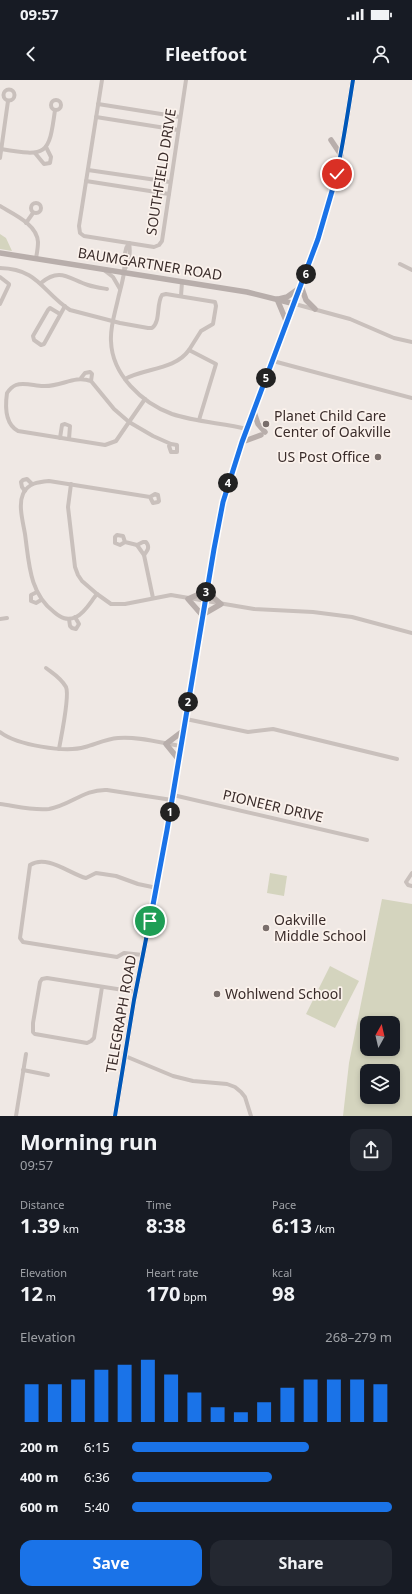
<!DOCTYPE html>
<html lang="en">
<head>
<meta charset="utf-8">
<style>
	:root { --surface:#171b24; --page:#242831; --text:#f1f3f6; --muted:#9ea1a6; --accent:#1a73e8 }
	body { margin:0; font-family:"Noto Sans",sans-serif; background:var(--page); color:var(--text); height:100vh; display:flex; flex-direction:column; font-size:15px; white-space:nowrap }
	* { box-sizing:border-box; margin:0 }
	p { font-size:13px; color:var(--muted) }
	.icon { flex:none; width:22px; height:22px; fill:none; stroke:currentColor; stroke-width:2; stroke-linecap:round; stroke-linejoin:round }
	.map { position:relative; height:1036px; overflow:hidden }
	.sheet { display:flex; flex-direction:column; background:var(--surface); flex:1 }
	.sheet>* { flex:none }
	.needle { width:26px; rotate:8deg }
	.fabs { position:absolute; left:360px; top:936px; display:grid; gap:8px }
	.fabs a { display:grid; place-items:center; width:40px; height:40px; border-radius:8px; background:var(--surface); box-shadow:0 2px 6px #0003; font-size:20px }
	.pin { position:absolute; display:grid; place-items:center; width:34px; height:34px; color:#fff; margin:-17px; border:2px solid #fff; border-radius:50%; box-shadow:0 1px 4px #0007 }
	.km { position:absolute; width:20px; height:20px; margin:-10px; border-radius:50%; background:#222; color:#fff; font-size:11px; line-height:20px; text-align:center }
	.round { display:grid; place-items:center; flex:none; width:42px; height:42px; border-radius:12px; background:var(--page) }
	.overview { display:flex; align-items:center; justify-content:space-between; height:68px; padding:0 20px }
	h1 { font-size:22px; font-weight:700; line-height:30px }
	.stats { display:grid; grid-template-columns:repeat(3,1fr); gap:6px; height:68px; padding:4px 20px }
	.stats div { display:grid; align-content:center }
	.stats b { font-size:20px; font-weight:700 }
	.stats small { font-size:11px; font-weight:400 }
	.stats p { font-size:11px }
	.chart { height:112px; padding:8px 20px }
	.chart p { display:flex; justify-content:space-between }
	.chart svg { width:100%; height:72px; margin-top:4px; stroke:var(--accent); stroke-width:6 }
	.primary-button { display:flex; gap:8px; margin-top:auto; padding:8px 20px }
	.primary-button a { flex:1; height:46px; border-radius:12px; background:var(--accent); color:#fff; font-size:16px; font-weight:700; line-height:46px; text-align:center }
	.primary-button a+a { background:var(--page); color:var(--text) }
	ul { padding:0 20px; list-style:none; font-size:13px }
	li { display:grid; grid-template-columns:64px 48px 1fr; align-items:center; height:30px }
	li i { height:10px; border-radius:5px; background:var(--accent) }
	.status { display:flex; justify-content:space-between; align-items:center; height:28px; padding:0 20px; background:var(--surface); direction:ltr }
	.status svg { height:11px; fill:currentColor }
	header { display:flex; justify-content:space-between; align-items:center; height:52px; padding:0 20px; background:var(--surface); font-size:18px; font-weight:700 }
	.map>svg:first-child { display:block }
	.green { fill:#d4d4be; fill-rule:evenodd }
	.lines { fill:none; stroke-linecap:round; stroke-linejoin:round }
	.minor { stroke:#c9c0bc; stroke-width:4 }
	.major { stroke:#b8aeab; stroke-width:5.5 }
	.cycleway-casing { stroke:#fbf2ec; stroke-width:6 }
	.cycleway { stroke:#0057b8; stroke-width:4 }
	.route-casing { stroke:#fff; stroke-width:8 }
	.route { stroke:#1a73e8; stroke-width:5 }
	.poi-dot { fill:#796e6b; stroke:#fbf2ec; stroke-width:1.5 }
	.labels { text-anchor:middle; stroke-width:3.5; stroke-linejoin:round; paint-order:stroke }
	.street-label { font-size:14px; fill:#3a2c2a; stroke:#fbf2ec }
	.poi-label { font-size:14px; fill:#3a2c2a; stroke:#fbf2ec; text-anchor:start }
</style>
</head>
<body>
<div class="status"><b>09:57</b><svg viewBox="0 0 49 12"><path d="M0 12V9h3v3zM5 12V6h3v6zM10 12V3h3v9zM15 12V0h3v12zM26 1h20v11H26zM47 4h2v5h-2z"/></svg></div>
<header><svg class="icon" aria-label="back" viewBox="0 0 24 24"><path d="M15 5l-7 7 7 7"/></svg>Fleetfoot<svg class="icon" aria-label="person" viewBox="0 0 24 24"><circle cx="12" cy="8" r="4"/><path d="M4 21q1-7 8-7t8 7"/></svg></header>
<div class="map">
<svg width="412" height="1036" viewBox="0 0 412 1036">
	<rect width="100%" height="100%" fill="#efe8e4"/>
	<g class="green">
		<path d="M0 154 6 158 12 171 0 169Z"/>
		<path d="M270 793 287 796 284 816 267 813Z"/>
		<path d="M382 819 412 824V1036H343L349 983ZM367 943H393V969H367ZM367 991H393V1017H367Z"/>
		<path d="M330 886 359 901 335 948 306 934Z"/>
	</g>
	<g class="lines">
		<g class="minor">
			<path d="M102 0 79 146 80 153 84 156 154 167 159 165 162 161 186 0"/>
			<circle cx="9" cy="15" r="5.5"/>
			<circle cx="56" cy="25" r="5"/>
			<path d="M98 24 180 37"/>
			<path d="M96 37 178 50"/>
			<path d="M1 69C47 77 49 75 55 30"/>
			<path d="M35 73 44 84 50 83 51 77 46 67"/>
			<path d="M0 78 8 21"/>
			<path d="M88 90 170 102"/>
			<path d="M86 101 169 114"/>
			<circle cx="36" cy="128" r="5"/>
			<path d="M0 126C13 134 37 144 38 162 38 167 37 173 36 178"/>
			<path d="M26 143 33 133"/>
			<path d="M129 163C123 171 125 182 124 192 123 201 120 210 118 219 115 233 110 247 111 261 112 295 142 323 172 334 196 342 223 343 247 349"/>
			<path d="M400 184 412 190"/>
			<path d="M0 188C39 189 42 212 70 230L120 243 148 248H152C161 241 156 224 162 215L166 214 215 222 216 226 213 244 201 251 189 270 216 284 199 340"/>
			<path d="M104 190 113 197 120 209"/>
			<path d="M124 191C129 182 131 173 129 163"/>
			<path d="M0 197 9 204V205L0 224"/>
			<path d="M41 203C60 187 69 199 88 205 94 207 101 208 107 209"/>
			<path d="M181 216 182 202"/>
			<path d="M295 224 350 239 394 258 412 262"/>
			<path d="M60 234 50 228 48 230 33 256 34 260 41 265 44 264 65 226"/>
			<path d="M273 281 412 318"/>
			<path d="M81 298 85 293 90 292 92 294 91 301 114 329 129 342 116 361 105 365 18 351C5 344 5 327 7 313 9 310 11 307 16 305 24 302 35 306 43 306 62 307 73 295 91 301"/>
			<path d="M125 299C145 288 175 290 189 270"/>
			<path d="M145 319 129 342 153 356 171 364 169 366 171 372H177V365L171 364"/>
			<path d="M60 358 62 345 65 344 70 346 69 359"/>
			<path d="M71 404 68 427 75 487 78 495 82 501 97 514 111 524H125L171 515 254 529 313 532 352 537 412 553"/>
			<path d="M25 411 22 407 21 402 23 400 27 399 32 404"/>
			<path d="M125 462 120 465 115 463V457L117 455 123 456 125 462 137 465 144 475 153 518"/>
			<path d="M137 465 143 462H146C150 467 148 470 144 475"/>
			<path d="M37 512 31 515V521L36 523 41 520"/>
			<path d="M97 514C91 521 85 533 76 537 67 541 61 538 54 532 29 513 29 482 25 454 23 442 18 425 23 414 28 403 38 402 49 401L150 417 155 414 158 415 159 421 158 422 153 423 150 417"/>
			<path d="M0 539 7 538"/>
			<path d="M69 539 70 546 72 548 76 549 79 544 75 537"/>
			<path d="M46 588C54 594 61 598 66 607 70 616 61 657 59 669"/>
			<path d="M186 639 248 652 273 649 397 679"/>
			<path d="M0 652C17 665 65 673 85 667 96 664 106 659 118 658 138 656 161 663 181 666"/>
			<path d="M173 715 367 760"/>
			<path d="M0 724C15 726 34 731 49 729 71 725 84 709 107 710L172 720"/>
			<path d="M412 793 406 802 408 805 412 806"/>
			<path d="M143 875 124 873 117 877 23 862 20 858 30 785C47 774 70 794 86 798L96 793 103 794 116 796 138 804 157 808"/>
			<path d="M102 907 94 958 91 961 87 963 35 954 33 952V943L40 902 42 899 47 898 136 912"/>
			<path d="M125 976 173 996 193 1001 227 1004 235 1007 241 1012 245 1017 251 1036"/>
			<path d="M23 990 48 995"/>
			<path d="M16 1036 26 974"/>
		</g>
		<g class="major">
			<path d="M331 60 341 75"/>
			<path d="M0 173 247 212 295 224"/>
			<path d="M301 206 306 220 315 229"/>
			<path d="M277 219 287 243"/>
			<path d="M279 219 287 217 301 207"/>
			<path d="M254 332 258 344 265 352"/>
			<path d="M242 362 261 355"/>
			<path d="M202 535 188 519 197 515 207 506"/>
			<path d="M202 535 221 524 214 518 207 506"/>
			<path d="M179 680 166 664 183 651"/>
			<path d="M115 1036 134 920 163 773 220 435C228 399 241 365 254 331 277 270 302 210 322 148 338 100 345 50 353 0"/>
		</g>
		<defs>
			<path id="cycleway" d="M115 1036 134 920 163 773 220 435C228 399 241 365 254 331 277 270 302 210 322 148 338 100 345 50 353 0"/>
		</defs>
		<use href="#cycleway" class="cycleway-casing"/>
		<use href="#cycleway" class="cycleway"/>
	</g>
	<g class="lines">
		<defs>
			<path id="route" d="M150 841 167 750 214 469 223 422 242 362 318 159 337 94"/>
		</defs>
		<use href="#route" class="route-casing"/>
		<use href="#route" class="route"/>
	</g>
	<g class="poi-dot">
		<circle cx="266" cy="344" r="4"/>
		<circle cx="378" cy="377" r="4"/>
		<circle cx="266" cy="848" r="4"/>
		<circle cx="217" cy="914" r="4"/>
	</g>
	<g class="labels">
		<g class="street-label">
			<text transform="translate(161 92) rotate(-81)" y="5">SOUTHFIELD DRIVE</text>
			<text transform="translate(150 184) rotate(9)" y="5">BAUMGARTNER ROAD</text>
			<text transform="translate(273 726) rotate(13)" y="5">PIONEER DRIVE</text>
			<text transform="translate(121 934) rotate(-80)" y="5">TELEGRAPH ROAD</text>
		</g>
		<g class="poi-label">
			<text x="274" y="341">Planet Child Care<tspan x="274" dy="16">Center of Oakville</tspan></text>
			<text x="370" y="382" text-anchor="end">US Post Office</text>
			<text x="274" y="845">Oakville<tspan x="274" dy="16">Middle School</tspan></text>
			<text x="225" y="919">Wohlwend School</text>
		</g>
	</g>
</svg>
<div class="fabs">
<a><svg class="needle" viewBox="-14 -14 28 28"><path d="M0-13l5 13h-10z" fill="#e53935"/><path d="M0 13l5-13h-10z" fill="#9ea1a6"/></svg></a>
<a><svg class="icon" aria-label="layers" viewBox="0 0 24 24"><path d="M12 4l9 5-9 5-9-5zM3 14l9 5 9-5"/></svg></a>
</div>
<div class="pin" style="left:150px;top:841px;background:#1e9e55"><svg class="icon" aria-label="arrive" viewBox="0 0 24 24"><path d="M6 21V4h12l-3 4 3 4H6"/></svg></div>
<div class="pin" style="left:337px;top:94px;background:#d93025"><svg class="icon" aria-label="check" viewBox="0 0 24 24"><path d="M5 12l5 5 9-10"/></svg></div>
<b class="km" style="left:170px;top:732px">1</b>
<b class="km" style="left:188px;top:622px">2</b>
<b class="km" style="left:206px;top:512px">3</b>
<b class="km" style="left:228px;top:403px">4</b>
<b class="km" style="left:266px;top:298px">5</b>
<b class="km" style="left:306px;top:194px">6</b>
</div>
<section class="sheet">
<div class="overview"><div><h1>Morning run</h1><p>09:57</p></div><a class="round"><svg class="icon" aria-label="share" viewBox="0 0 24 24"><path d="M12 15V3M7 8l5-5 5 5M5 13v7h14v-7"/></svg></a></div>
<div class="stats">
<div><p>Distance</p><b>1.39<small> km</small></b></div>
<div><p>Time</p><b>8:38</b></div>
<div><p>Pace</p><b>6:13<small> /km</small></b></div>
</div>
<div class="stats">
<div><p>Elevation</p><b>12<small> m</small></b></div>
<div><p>Heart rate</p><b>170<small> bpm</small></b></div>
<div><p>kcal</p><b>98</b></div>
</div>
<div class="chart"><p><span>Elevation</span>268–279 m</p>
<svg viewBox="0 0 160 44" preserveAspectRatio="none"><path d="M5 44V21M15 44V21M25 44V18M35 44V12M45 44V9M55 44V6M65 44V15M75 44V26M85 44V35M95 44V38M105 44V32M115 44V23M125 44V18M135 44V18M145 44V18M155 44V21"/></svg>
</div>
<ul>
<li><b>200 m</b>6:15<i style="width:68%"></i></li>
<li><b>400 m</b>6:36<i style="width:54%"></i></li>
<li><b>600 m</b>5:40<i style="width:100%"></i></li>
</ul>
<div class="primary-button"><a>Save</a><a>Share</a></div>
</section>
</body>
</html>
